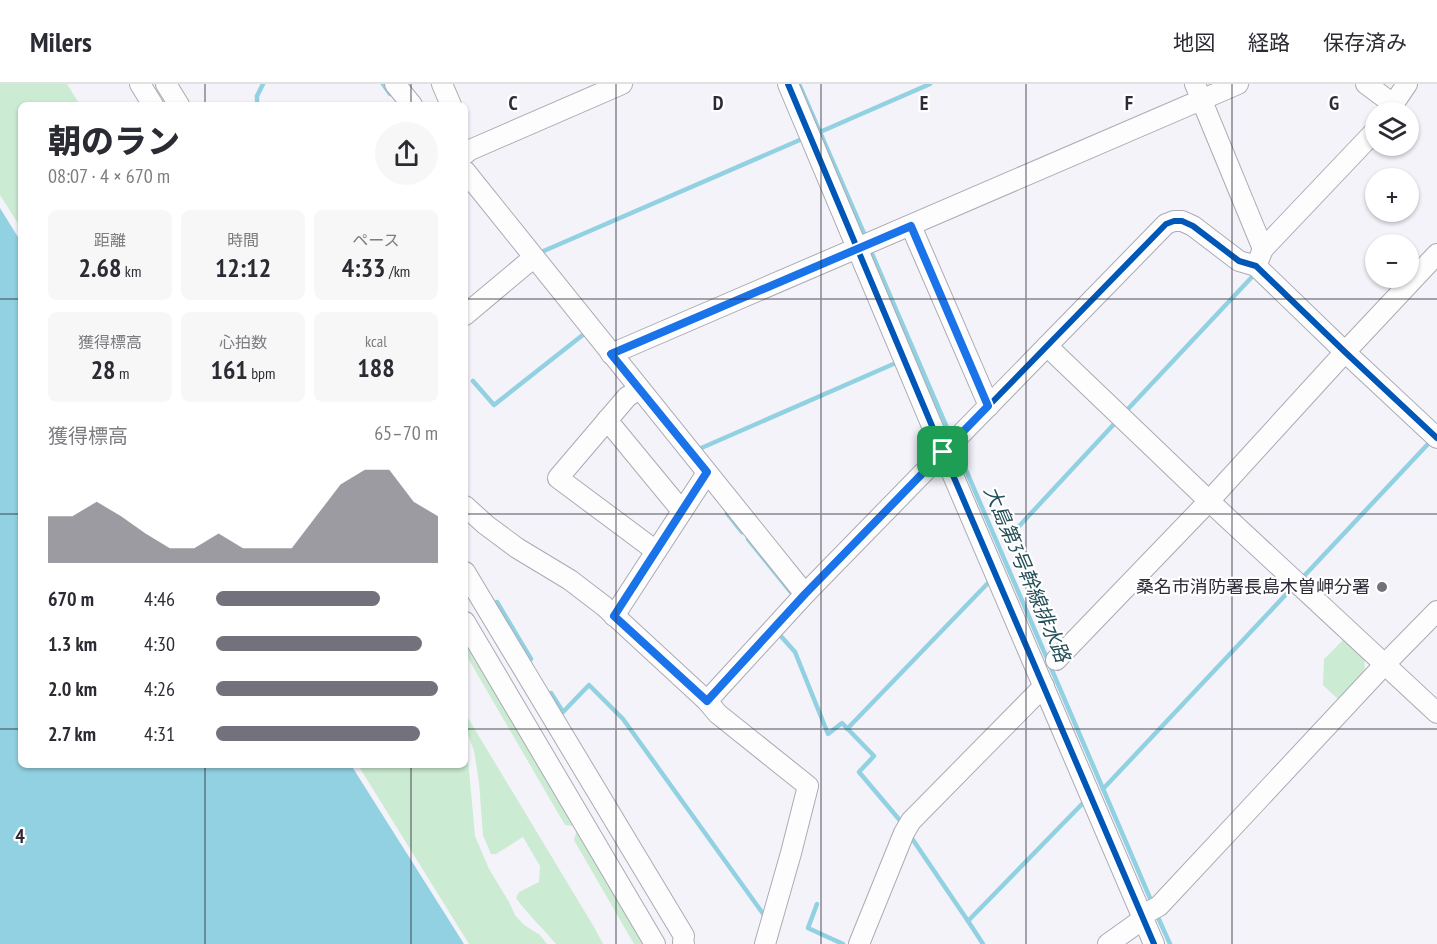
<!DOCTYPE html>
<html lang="ja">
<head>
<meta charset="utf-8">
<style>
	:root { --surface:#fff; --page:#f7f7f7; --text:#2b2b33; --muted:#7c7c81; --line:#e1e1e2; --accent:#73717b }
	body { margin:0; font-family:"PT Sans Narrow","Noto Sans JP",sans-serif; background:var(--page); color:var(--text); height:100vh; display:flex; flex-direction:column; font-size:22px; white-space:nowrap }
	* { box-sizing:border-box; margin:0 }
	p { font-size:20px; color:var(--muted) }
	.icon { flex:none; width:33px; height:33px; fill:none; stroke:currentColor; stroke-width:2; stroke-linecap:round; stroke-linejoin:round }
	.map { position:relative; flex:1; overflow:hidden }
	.panel { position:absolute; left:18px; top:18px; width:450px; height:666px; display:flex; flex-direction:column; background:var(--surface); border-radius:9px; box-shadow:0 2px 4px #0004 }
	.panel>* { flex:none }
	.buttons { position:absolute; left:1365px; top:18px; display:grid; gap:12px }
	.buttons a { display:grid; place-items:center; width:54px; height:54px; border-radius:50%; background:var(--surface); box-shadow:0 2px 4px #0004; font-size:30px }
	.pin { position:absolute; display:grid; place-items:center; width:51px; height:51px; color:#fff; margin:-26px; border-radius:12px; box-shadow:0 3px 9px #0006 }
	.round { display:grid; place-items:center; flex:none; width:63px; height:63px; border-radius:32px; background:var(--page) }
	.head { display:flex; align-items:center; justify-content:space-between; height:102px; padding:0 30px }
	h1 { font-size:33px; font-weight:800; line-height:45px }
	.stats { display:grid; grid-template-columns:repeat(3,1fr); gap:9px; height:102px; padding:6px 30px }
	.stats div { display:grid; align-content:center; border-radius:9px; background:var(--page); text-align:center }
	.stats b { font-size:26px; font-weight:800 }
	.stats small { font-size:16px; font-weight:400 }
	.stats p { font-size:16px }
	.chart { height:168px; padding:12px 30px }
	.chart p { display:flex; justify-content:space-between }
	.chart svg { width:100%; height:108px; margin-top:6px; fill:var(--accent); opacity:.7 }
	ul { padding:0 30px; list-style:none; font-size:20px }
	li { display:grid; grid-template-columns:96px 72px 1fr; align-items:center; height:45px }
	li i { height:15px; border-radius:8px; background:var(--accent) }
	header { display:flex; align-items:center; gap:36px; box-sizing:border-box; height:84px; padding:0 30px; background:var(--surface); border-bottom:2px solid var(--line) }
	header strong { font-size:28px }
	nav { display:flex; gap:33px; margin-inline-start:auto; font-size:21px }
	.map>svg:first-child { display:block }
	.green { fill:#cbebd3 }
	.water { fill:#91d1e2 }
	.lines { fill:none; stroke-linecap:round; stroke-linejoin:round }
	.stream { stroke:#91d1e2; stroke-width:4.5 }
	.minor-casing { stroke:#acaab3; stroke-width:22 }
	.minor { stroke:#fdfdfe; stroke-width:20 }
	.cycleway-casing { stroke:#fff; stroke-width:10 }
	.cycleway { stroke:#0057b8; stroke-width:6 }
	.route-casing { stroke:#fff; stroke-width:12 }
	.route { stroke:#1a73e8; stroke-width:8 }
	.grid { fill:none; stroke:#2d2b37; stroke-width:1.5; stroke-opacity:0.55 }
	.poi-dot { fill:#73717b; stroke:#fff; stroke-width:2 }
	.labels { text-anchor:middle; stroke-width:4.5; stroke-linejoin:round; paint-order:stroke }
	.poi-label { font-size:18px; fill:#2d2b37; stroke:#fff; text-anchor:end }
	.water-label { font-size:20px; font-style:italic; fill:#254f58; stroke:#fff }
	.grid-label { font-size:20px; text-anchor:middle; font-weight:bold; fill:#2d2b37; stroke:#fff; stroke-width:4.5; stroke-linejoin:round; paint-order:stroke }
</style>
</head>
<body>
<header>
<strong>Milers</strong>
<nav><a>地図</a><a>経路</a><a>保存済み</a></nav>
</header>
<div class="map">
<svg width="1437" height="860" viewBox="0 0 1437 860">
	<rect width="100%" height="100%" fill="#f4f3fa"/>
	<g class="green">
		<path d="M0 0H67L80 21H21V144L0 111Z"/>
		<path d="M465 552 576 740 573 742 565 741 465 569Z"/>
		<path d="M1346 553 1364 570 1365 591 1341 615H1338L1323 601 1324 575Z"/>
		<path d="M465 629 594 843 603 860H556C543 844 528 831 516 814L519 808 539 798 540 782 523 753 496 770H491L483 751 479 698 474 667 465 643Z"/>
		<path d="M465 668 468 675 475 752 489 785 509 818 515 831 524 841 540 851 547 860H469L358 681H465Z"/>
		<path d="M577 746 647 860H634L574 756Z"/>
	</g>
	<path class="water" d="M0 124 21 158V681H351L464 860H0Z"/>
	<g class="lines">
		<g class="stream">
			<path d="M383 0 390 10"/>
			<path d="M799 0 866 154"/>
			<path d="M257 21V12L263 0"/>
			<path d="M820 48 930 0"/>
			<path d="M870 165 951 353"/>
			<path d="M539 169 802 55"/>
			<path d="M473 297 494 321 584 250"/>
			<path d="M1127 326 1251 194"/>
			<path d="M956 363 1153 821"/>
			<path d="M699 365 898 278"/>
			<path d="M727 429 742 448"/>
			<path d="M1009 453 1115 339"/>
			<path d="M748 455 794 512"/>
			<path d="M1305 491 1428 360"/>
			<path d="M497 518 531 575"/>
			<path d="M779 550 795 568 828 650 842 639 874 672 859 688 903 740 902 742"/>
			<path d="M551 609 563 628 589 601 623 635 764 831"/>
			<path d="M847 645 989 498"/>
			<path d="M1103 705 1291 505"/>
			<path d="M911 753 968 837 1084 718"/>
			<path d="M817 820 808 844 843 860"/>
			<path d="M1156 829 1170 860"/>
			<path d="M968 837 983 860"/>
		</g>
		<defs>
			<g id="minor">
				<path d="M140 0 153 21"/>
				<path d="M166 0 179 21"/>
				<path d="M395 0 412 21"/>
				<path d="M442 0 451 21"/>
				<path d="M788 0 943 368 1154 860"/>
				<path d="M1195 0 1263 165"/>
				<path d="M1366 0 1393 20"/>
				<path d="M1388 28 1407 0"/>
				<path d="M465 70 470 66 622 0"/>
				<path d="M465 87 805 510"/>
				<path d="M911 142 989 322"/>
				<path d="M1256 182 1263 165 1376 46"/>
				<path d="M465 231 533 174"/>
				<path d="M1047 262 1209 417 1437 629"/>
				<path d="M611 270 1238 0"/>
				<path d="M639 305 627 313 558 394 656 467"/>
				<path d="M607 336 682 427"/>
				<path d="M465 422 486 441 517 464 570 496 604 522 707 617 718 630 808 702 791 769 765 860"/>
				<path d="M465 488 684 852 683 858 684 860"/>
				<path d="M614 532 707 389"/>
				<path d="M465 538 655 860"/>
				<path d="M1056 576 1209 417 1345 268 1437 170"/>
				<path d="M707 617 805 510 1166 140 1174 137H1182L1193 142 1239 177 1256 182 1345 268 1437 354"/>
				<path d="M1141 832 1159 822 1385 580 1437 527"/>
				<path d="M859 860 904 749 911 737 1044 602"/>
				<path d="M1108 860 1143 835"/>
			</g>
		</defs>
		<use href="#minor" class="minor-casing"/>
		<use href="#minor" class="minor"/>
		<defs>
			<g id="cycleway">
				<path d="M788 0 943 368 1154 860"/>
				<path d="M707 617 805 510 1166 140 1174 137H1182L1193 142 1239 177 1256 182 1345 268 1437 354"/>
			</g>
		</defs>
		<use href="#cycleway" class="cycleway-casing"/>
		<use href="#cycleway" class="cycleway"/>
	</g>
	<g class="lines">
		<defs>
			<path id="route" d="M911 142 988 322 805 510 707 617 614 532 707 388 611 270Z"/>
		</defs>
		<use href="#route" class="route-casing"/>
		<use href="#route" class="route"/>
	</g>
	<path class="grid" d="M205 0V21M411 0V21M616 0V860M821 0V860M1026 0V860M1232 0V860M0 215H21M465 215H1437M0 430H21M465 430H1437M0 645H21M465 645H1437M205 681V860M411 681V860"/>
	<circle class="poi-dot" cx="1382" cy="503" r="6"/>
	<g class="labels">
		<g class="poi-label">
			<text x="1370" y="509">桑名市消防署長島木曽岬分署</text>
		</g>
		<g class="water-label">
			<text transform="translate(1027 490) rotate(67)" y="7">大島第3号幹線排水路</text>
		</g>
	</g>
	<g class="grid-label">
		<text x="513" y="26">C</text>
		<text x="718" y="26">D</text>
		<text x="924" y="26">E</text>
		<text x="1129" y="26">F</text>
		<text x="1334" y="26">G</text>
		<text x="20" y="759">4</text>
	</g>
</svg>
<div class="buttons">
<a><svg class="icon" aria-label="layers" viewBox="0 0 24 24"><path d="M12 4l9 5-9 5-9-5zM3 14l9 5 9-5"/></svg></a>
<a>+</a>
<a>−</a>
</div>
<div class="pin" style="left:943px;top:368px;background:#1e9e55"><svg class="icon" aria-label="arrive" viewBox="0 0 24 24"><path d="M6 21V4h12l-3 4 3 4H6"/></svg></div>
<section class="panel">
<div class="head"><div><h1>朝のラン</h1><p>08:07 · 4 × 670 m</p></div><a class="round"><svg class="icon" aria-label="share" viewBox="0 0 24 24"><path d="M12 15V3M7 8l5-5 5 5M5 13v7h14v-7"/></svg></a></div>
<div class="stats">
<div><p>距離</p><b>2.68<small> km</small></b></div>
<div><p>時間</p><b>12:12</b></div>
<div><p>ペース</p><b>4:33<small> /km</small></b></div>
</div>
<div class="stats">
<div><p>獲得標高</p><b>28<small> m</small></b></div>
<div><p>心拍数</p><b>161<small> bpm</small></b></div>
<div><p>kcal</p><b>188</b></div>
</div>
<div class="chart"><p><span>獲得標高</span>65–70 m</p>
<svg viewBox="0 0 160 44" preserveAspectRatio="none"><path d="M0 44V25L10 25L20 19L30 25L40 32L50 38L60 38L70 32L80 38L90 38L100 38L110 25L120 12L130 6L140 6L150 19L160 25V44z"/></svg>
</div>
<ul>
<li><b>670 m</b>4:46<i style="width:74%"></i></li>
<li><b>1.3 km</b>4:30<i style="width:93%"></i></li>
<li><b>2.0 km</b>4:26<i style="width:100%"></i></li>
<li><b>2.7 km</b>4:31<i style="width:92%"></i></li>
</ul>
</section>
</div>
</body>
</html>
